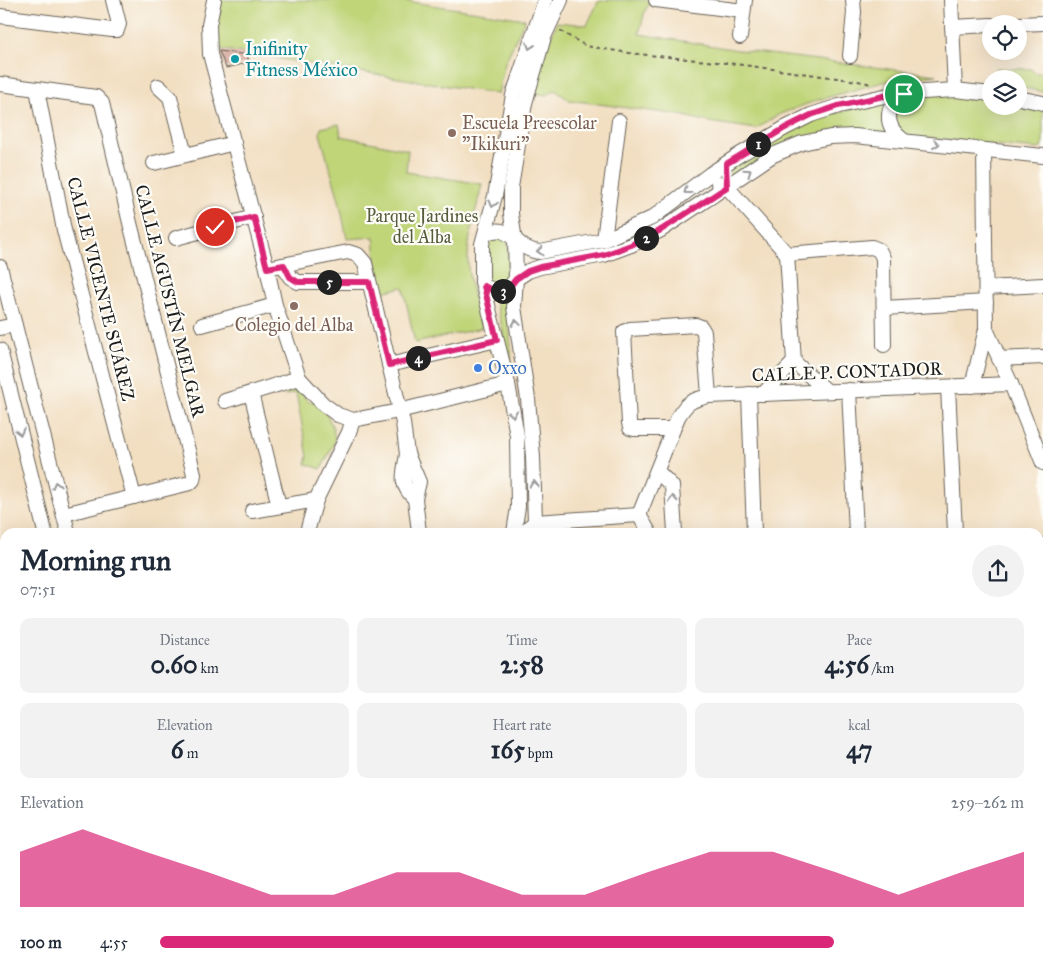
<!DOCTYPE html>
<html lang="en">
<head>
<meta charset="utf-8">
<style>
	:root { --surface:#fff; --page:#f2f2f3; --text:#1f2937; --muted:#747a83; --accent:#db2777 }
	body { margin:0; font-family:"IM FELL Great Primer",serif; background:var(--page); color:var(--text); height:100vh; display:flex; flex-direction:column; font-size:19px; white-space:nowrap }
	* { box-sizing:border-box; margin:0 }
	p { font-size:16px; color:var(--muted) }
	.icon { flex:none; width:28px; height:28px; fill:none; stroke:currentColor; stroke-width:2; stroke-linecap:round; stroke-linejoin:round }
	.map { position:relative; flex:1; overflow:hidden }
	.drawer { position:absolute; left:0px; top:528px; width:1044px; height:444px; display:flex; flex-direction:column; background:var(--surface); border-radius:15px 15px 0 0; box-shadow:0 5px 20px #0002 }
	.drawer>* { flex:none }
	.buttons { position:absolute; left:982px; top:15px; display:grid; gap:10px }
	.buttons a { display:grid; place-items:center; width:45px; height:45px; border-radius:50%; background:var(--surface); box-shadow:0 5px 20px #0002; font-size:25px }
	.pin { position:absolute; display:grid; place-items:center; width:42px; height:42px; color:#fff; margin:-21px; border:2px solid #fff; border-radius:50%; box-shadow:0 1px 5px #0007 }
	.km { position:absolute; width:25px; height:25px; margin:-12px; border-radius:50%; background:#222; color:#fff; font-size:14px; line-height:25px; text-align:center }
	.round { display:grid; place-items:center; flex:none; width:52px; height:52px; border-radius:26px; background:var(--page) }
	.headline { display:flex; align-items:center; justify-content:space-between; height:85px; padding:0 20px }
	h1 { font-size:28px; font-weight:800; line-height:38px }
	.figures { display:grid; grid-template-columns:repeat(3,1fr); gap:8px; height:85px; padding:5px 20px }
	.figures div { display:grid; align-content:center; border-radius:10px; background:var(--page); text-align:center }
	.figures b { font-size:25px; font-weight:800 }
	.figures small { font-size:14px; font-weight:400 }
	.figures p { font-size:14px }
	.chart { height:140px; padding:10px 20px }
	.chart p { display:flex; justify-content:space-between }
	.chart svg { width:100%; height:90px; margin-top:5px; fill:var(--accent); opacity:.7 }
	ul { padding:0 20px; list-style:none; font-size:16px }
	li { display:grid; grid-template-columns:80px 60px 1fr; align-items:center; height:38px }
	li i { height:12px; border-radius:6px; background:var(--accent) }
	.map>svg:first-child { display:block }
	.green { fill:#c0d478; stroke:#6e784a }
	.building { fill:#d1a095 }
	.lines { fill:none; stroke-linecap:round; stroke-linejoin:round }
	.minor-casing { stroke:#676056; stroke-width:16 }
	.major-casing { stroke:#676056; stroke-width:19 }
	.path { stroke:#676056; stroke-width:2; stroke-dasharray:4 4; stroke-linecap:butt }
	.minor { stroke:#fff; stroke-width:14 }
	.major { stroke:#f0c469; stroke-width:18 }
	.oneway { stroke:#999 }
	.route-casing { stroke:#fff; stroke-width:10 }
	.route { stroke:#db2777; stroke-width:6 }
	.culture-dot { fill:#0f9aa8; stroke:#fdfcf7; stroke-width:2 }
	.education-dot { fill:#8d6e63; stroke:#fdfcf7; stroke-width:2 }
	.shop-dot { fill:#3f7fe0; stroke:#fdfcf7; stroke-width:2 }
	.labels { text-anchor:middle; stroke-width:4.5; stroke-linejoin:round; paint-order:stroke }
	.culture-label { font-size:18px; fill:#0d838f; stroke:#fdfcf7; text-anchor:start }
	.education-label { font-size:18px; fill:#785e54; stroke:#fdfcf7; text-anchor:start }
	.park-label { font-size:18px; fill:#555c3c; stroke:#fdfcf7 }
	.street-label { font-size:18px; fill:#1c1c1c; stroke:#fdfcf7 }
	.shop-label { font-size:18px; fill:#366cbe; stroke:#fdfcf7; text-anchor:start }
</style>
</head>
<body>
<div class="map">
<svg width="1043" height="971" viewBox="0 0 1043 971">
	<rect width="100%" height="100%" fill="#fdfcf7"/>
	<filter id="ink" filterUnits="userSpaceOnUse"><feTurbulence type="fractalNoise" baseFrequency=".02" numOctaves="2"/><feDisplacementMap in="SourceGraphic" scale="10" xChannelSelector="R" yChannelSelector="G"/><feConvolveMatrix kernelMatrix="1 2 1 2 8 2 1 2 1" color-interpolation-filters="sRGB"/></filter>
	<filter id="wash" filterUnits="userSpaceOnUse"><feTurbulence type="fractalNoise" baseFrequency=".0096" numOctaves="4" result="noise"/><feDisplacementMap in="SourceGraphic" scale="20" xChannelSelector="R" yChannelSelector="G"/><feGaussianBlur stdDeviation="1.12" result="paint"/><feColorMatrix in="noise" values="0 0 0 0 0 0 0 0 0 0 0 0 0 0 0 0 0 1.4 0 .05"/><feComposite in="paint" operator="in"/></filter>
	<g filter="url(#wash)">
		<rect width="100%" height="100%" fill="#f2dfc2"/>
		<g class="green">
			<path d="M221 0H398L525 19 505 63 498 94 219 49 215 27Z"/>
			<path d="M605 0H651L645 11 639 34 738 50 937 75 883 82 818 100 780 114 756 129 709 122 680 115 569 100 555 90 547 95 532 93 544 55 557 22 587 25 598 2Z"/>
			<path d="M996 68 1031 69 1035 73H1043V92L1019 87V79H997Z"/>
			<path d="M954 93 991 98V106H1019V101L1043 107V147L1038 149 905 136 896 124 894 112 902 97Z"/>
			<path d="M886 101 883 114 890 135 829 134 729 180 730 164 803 121Z"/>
			<path d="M339 124 341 136 408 150 406 172 482 184C477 208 468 234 468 258 467 281 477 306 482 328L415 343 403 287 379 293 374 237 347 239 339 200 320 134 321 128Z"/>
			<path d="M492 233H499L508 243 510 275 505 287 488 281 486 253Z"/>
			<path d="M508 296C506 322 515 348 509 374L502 327 494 297 499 299Z"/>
			<path d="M294 384 308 401 315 402 327 415 333 428 335 439 333 446 321 469 306 464 308 457 296 393 285 395 283 387Z"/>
		</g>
		<g id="blocks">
			<path class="building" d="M219 51 248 55V63L226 68Z"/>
		</g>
	</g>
	<g filter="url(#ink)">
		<use href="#blocks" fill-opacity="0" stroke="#676056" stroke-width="1"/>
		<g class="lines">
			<defs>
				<g id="minor">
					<path d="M214 0 209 25 210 54 267 268 275 305 299 378 323 404 338 415 353 420 399 411 508 384"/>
					<path d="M656 0 743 11"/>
					<path d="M951 0 955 90"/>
					<path d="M0 16 112 30H117L119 24 113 0"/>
					<path d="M1019 24 1043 23"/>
					<path d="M952 27 991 25"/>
					<path d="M740 37 745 0"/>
					<path d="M850 56 854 12 853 0"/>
					<path d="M0 84 96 97 102 103 130 223 194 474 193 480 190 483 64 514"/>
					<path d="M158 86 170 97 185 155"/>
					<path d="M37 89 64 230 134 497"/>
					<path d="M1019 98 1043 103"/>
					<path d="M903 140C884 126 884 107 904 93"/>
					<path d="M984 150 986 329 1011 384 1043 463"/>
					<path d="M154 163 234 143"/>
					<path d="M718 183 727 187 787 254 794 362 827 391"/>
					<path d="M485 234C510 220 515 251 540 252L604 240 652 218 710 174 739 155 785 128 811 115 839 106 893 94 955 90 991 94"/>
					<path d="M176 238 254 217"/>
					<path d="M604 240 619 121"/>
					<path d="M787 254 872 247 879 250 883 258 884 345"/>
					<path d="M283 265 290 277 298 282H369"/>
					<path d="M0 267 68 532"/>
					<path d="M267 268 348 252 358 255 365 263 403 423 407 454 419 482 415 499 419 532"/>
					<path d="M484 286 493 290H507L516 279 528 271 540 267 604 255 631 245 661 230 773 155 802 143 830 137 855 136 1043 156"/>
					<path d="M986 288 1043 285"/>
					<path d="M884 308 986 302"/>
					<path d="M202 325 275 305"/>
					<path d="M0 328 15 325"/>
					<path d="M0 350 45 532"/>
					<path d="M999 359 1043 357"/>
					<path d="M389 365 497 340"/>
					<path d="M972 386 986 329"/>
					<path d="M948 387 955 532"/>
					<path d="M849 390 856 532"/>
					<path d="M251 393 279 506"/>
					<path d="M749 394 754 532"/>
					<path d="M763 394 794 362"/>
					<path d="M225 401 299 378"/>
					<path d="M673 429H634L630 428 629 423 624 332 630 329 696 325 701 327 704 332 709 396"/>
					<path d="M407 454C404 475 398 483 415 499"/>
					<path d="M657 471 672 486 675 532"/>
					<path d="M252 511 316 500"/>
					<path d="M528 528 535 522 639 515"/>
					<path d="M307 532 316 500 349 432 353 420"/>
					<path d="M514 532 518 507 517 436 508 384 482 282V244L495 196 513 95 545 0"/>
					<path d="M533 532 535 522 533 457 528 399 514 307 516 279 515 241 511 214V187L525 103 544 37 561 0"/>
					<path d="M649 532 639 515 678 417C687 402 691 400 709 396L1011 384"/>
					<path d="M1039 559 1043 545"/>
					<path d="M1039 570H1043"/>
					<path d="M0 599 5 598"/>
					<path d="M0 618 5 616"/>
					<path d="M1039 698H1043"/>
					<path d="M0 705 5 724"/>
					<path d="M1039 783H1043"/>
					<path d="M1039 849H1043"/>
					<path d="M0 885 5 889"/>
					<path d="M479 966V971"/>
					<path d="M766 966V971"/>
					<path d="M908 966V971"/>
					<path d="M506 971V966"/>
					<path d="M950 971 1024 969 1030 971"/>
				</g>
				<g id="major">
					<path d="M1039 921H1043"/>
					<path d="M0 935 5 937"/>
					<path d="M1039 944 1043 943"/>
					<path d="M0 956H5"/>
					<path d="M652 971 725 966"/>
				</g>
			</defs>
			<use href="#minor" class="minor-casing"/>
			<use href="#major" class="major-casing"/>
			<g class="path">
				<path d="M560 31 586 46 629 53 736 64 844 79 864 82 873 85"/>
				<path d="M231 966V971"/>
			</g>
			<use href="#minor" class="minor"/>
			<use href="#major" class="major"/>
		</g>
		<defs><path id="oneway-chevron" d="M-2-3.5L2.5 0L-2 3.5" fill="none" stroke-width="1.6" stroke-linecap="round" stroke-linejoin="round" transform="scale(1.25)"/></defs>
		<g class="oneway">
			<use href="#oneway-chevron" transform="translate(530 46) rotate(109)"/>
			<use href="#oneway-chevron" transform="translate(936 144) rotate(7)"/>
			<use href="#oneway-chevron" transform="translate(748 172) rotate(-35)"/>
			<use href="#oneway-chevron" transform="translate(687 191) rotate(144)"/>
			<use href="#oneway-chevron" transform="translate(493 204) rotate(105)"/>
			<use href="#oneway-chevron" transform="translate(540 251) rotate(178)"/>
			<use href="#oneway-chevron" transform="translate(516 323) rotate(-98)"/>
			<use href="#oneway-chevron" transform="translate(513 414) rotate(80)"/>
			<use href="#oneway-chevron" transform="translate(20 432) rotate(76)"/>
			<use href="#oneway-chevron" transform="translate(534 484) rotate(-91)"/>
			<use href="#oneway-chevron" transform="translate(56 485) rotate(-104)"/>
			<use href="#oneway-chevron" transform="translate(673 499) rotate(-93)"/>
		</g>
	</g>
	<g class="lines" filter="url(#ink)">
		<defs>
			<path id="route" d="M215 227 254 217 267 268 284 265 290 277 298 282H369L389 365 497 340 484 286 492 290H507L516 279 528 271 540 267 604 255 631 245 661 230 727 187 726 164 785 128 811 115 838 106 893 94H904"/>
		</defs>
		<use href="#route" class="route-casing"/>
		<use href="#route" class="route"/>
	</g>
	<circle class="culture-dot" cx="235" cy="59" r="5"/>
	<g class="education-dot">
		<circle cx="452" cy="133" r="5"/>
		<circle cx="294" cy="306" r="5"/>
	</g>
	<circle class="shop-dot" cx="478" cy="368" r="5"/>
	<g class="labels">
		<g class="culture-label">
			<text x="245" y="55">Inifinity<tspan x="245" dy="21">Fitness México</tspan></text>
		</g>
		<g class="education-label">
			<text x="462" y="129">Escuela Preescolar<tspan x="462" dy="21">"Ikikuri"</tspan></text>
			<text x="294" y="331" text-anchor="middle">Colegio del Alba</text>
		</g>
		<g class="park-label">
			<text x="422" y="222">Parque Jardines<tspan x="422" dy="21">del Alba</tspan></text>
		</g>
		<g class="street-label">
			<text transform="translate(101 289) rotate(76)" y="6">CALLE VICENTE SUÁREZ</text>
			<text transform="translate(170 301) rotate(76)" y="6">CALLE AGUSTÍN MELGAR</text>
			<text transform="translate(847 372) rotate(-2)" y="6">CALLE P. CONTADOR</text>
		</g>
		<g class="shop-label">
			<text x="488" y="374">Oxxo</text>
		</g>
	</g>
</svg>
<div class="buttons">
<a><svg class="icon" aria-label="locate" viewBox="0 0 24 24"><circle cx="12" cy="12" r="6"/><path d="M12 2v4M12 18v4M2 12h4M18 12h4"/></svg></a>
<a><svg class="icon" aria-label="layers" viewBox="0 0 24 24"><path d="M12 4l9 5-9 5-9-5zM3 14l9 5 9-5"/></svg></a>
</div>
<div class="pin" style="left:904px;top:94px;background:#1e9e55"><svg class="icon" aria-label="arrive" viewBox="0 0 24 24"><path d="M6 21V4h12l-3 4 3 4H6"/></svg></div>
<div class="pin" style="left:215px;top:227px;background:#d93025"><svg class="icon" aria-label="check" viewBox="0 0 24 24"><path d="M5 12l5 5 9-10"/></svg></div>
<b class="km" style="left:758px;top:144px">1</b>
<b class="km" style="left:646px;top:238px">2</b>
<b class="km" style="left:503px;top:291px">3</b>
<b class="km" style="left:418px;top:358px">4</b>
<b class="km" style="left:329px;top:282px">5</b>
<section class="drawer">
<div class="headline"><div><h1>Morning run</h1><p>07:51</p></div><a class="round"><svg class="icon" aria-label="share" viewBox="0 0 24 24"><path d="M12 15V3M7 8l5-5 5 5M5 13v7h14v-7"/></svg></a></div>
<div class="figures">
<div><p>Distance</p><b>0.60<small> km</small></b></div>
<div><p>Time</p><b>2:58</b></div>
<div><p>Pace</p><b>4:56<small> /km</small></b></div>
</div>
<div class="figures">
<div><p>Elevation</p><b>6<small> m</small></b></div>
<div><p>Heart rate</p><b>165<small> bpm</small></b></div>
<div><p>kcal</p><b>47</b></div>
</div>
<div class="chart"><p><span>Elevation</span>259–262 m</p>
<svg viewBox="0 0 160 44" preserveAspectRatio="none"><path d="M0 44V17L10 6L20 17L30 27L40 38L50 38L60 27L70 27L80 38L90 38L100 27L110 17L120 17L130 27L140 38L150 27L160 17V44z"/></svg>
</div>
<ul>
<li><b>100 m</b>4:55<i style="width:78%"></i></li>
</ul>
</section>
</div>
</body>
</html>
